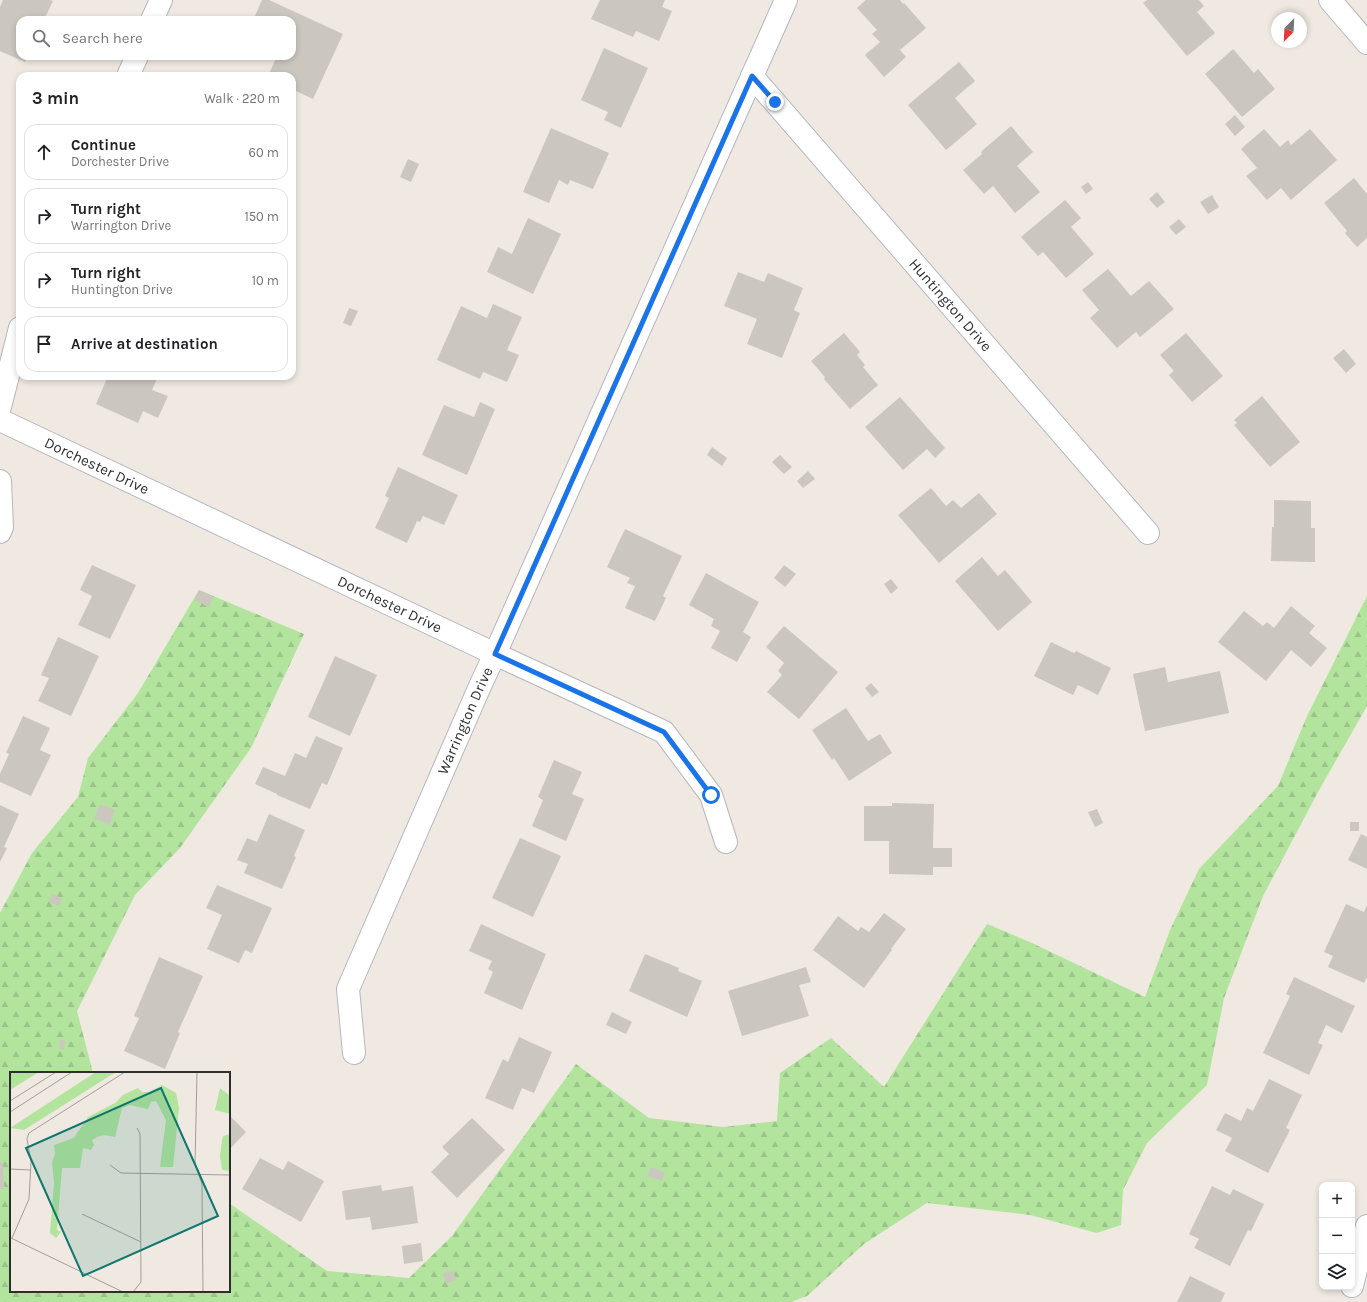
<!DOCTYPE html>
<meta charset="utf-8">
<style>
:root{--surface:#fff;--page:#f6f6f6;--text:#202124;--muted:#757577;--line:#e0e0e0}
body{margin:0;font-family:Karla,sans-serif;background:var(--page);color:var(--text)}
.controls{position:absolute;right:12px;bottom:12px;display:grid;overflow:hidden;border-radius:8px;box-shadow:0 2px 6px #0003}
.controls button{width:36px;height:36px;display:grid;place-items:center;padding:0;border:0;border-bottom:1px solid var(--line);background:var(--surface);color:var(--text);font:20px sans-serif}
.compass{position:absolute;left:1271px;top:12px;width:36px;height:36px;border-radius:50%;background:var(--surface);box-shadow:0 2px 6px #0003;rotate:204deg}
.stop{position:absolute;width:12px;height:12px;margin:-9px;border:3px solid #1a73e8;border-radius:50%;background:#fff}
.stop.end{background:#1a73e8;border-color:#fff;box-shadow:0 1px 4px #0008}
.list{margin:0;padding:0;list-style:none}
h2{display:flex;justify-content:space-between;align-items:center;height:52px;margin:0;padding:0 16px;font-size:17px}
h2 small{font-size:13px;font-weight:400;color:var(--muted)}
.list li{display:grid;grid-template-columns:26px 1fr auto;gap:12px;align-items:center;box-sizing:border-box;height:56px;margin:0 8px 8px;padding:0 8px;border:1px solid var(--line);border-radius:12px}
.list b{display:block;font-size:15px;white-space:nowrap}
.list p{margin:0;font-size:13px;white-space:nowrap;color:var(--muted)}
.list em{font-size:13px;font-style:normal;color:var(--muted)}
.icon{flex:none;width:22px;height:22px;fill:none;stroke:currentColor;stroke-width:2;stroke-linecap:round;stroke-linejoin:round}
.map{position:relative;flex:none;width:1367px;height:1302px;overflow:hidden}
.search{position:absolute;background:var(--surface);box-shadow:0 2px 6px #0003;left:16px;top:16px;width:280px;height:44px;display:flex;align-items:center;gap:10px;box-sizing:border-box;padding:0 14px;border-radius:12px;color:var(--muted);font-size:15px}
.panel{position:absolute;background:var(--surface);box-shadow:0 2px 6px #0003;left:16px;top:72px;width:280px;height:308px;border-radius:12px}
.map>svg:first-child{display:block}
.forest{fill:url(#forest-firs)}
.building{fill:#cbc7bf}
.lines{fill:none;stroke-linecap:round;stroke-linejoin:round}
.minor-casing{stroke:#b4b6c1;stroke-width:24}
.minor{stroke:#fff;stroke-width:22}
.route{stroke:#1a73e8;stroke-width:5}
.labels{text-anchor:middle;dominant-baseline:central;stroke-width:3;stroke-linejoin:round;paint-order:stroke}
.street-label{font-size:15px;fill:#2e2e2e;stroke:#fff}
.inset-road{fill:none;stroke:#a29e99;stroke-width:1}
.view{fill:#0f766e;fill-opacity:0.15;stroke:#0f766e;stroke-width:2}
.inset-edge{fill:none;stroke:#2e2e2e;stroke-width:2}
</style>
<div class="map">
<svg width="1367" height="1302" viewBox="0 0 1367 1302">
<defs>
<pattern id="forest-firs" width="22" height="20" patternUnits="userSpaceOnUse"><rect width="22" height="20" fill="#b3e49e"/><path d="M5 1l3.5 6h-7zM16 11l3.5 6h-7z" fill="#9ac488"/></pattern>
</defs>
<rect width="100%" height="100%" fill="#efe9e1"/>
<polygon class="forest" points="199,590 304,634 251,748 180,848 135,895 77,1011 93,1073 11,1073 11,1291 229,1291 229,1203 327,1271 409,1278 452,1236 576,1064 649,1118 723,1127 777,1121 780,1073 831,1038 884,1087 987,924 1032,943 1145,997 1170,930 1199,869 1278,786 1307,716 1367,596 1367,706 1318,792 1263,896 1224,998 1207,1085 1147,1143 1123,1190 1121,1225 1097,1233 1030,1215 927,1203 864,1244 807,1296 791,1302 0,1302 0,913 32,853 78,797 88,758 138,693"/>
<g class="building">
<polygon points="3,0 51,0 53,1 44,20 20,20 20,56 28,56 25,62 0,51 0,7"/>
<polygon points="262,0 269,0 343,34 313,99 292,89 292,76 268,76 277,56 292,56 292,20 253,20"/>
<polygon points="600,0 665,0 662,7 672,11 659,41 636,31 633,37 591,19"/>
<polygon points="866,0 900,0 903,4 904,3 926,28 900,50 906,57 884,77 865,55 880,42 872,34 877,30 857,8"/>
<polygon points="1147,0 1199,0 1204,6 1197,12 1215,33 1187,56 1143,3"/>
<polygon points="604,48 648,68 621,128 604,120 608,112 581,100"/>
<polygon points="1233,49 1254,73 1258,69 1275,89 1242,117 1205,74"/>
<polygon points="959,62 975,81 955,98 977,124 946,150 908,105"/>
<polygon points="1235,115 1245,127 1235,136 1225,124"/>
<polygon points="1011,126 1033,152 1017,166 1040,192 1015,213 993,186 984,194 963,170 982,154 981,152 984,149"/>
<polygon points="551,128 609,153 593,189 570,180 568,185 559,180 549,203 523,192"/>
<polygon points="1264,129 1280,147 1288,140 1291,145 1310,129 1337,160 1291,200 1281,188 1267,200 1246,176 1257,168 1241,149"/>
<polygon points="408,159 419,164 411,182 400,177"/>
<polygon points="1354,178 1367,194 1367,238 1357,247 1345,233 1347,231 1324,203"/>
<polygon points="1088,182 1093,189 1086,194 1081,187"/>
<polygon points="1157,192 1165,202 1157,208 1149,199"/>
<polygon points="1212,195 1219,207 1208,214 1200,202"/>
<polygon points="1065,200 1081,218 1071,227 1094,254 1066,278 1043,252 1038,256 1021,237"/>
<polygon points="528,218 561,234 533,294 487,272 498,247 512,254"/>
<polygon points="1179,219 1186,227 1176,235 1169,227"/>
<polygon points="1108,269 1131,296 1149,281 1174,309 1140,337 1136,332 1117,348 1090,318 1099,310 1082,290"/>
<polygon points="738,272 764,282 768,273 803,288 794,310 800,313 782,358 747,344 757,319 724,306"/>
<polygon points="493,304 522,317 507,350 519,355 507,382 483,372 480,379 437,360 461,306 487,318"/>
<polygon points="349,308 358,311 351,326 343,323"/>
<polygon points="844,333 860,352 857,355 865,365 863,367 878,385 850,409 824,379 825,377 811,361"/>
<polygon points="1186,333 1223,376 1192,402 1169,375 1174,371 1160,355"/>
<polygon points="1344,349 1356,364 1346,373 1333,358"/>
<polygon points="108,376 158,376 152,390 168,396 158,418 143,411 138,423 96,404"/>
<polygon points="1262,396 1300,442 1270,467 1234,425 1237,423 1234,420"/>
<polygon points="900,397 945,448 935,458 927,449 903,470 865,427"/>
<polygon points="480,402 495,409 467,475 422,455 444,405 474,417"/>
<polygon points="712,447 727,458 722,466 707,455"/>
<polygon points="780,455 792,467 784,474 772,462"/>
<polygon points="398,467 458,495 444,525 423,516 420,522 417,521 407,543 375,528 389,498 385,496"/>
<polygon points="808,471 815,479 803,488 797,481"/>
<polygon points="931,488 946,506 953,500 961,508 979,493 997,514 939,563 898,515"/>
<polygon points="1274,500 1311,501 1311,528 1315,528 1315,562 1271,561 1272,527 1274,527"/>
<polygon points="625,529 682,556 663,596 666,598 655,621 625,608 635,586 627,583 630,578 607,567"/>
<polygon points="982,557 998,576 1005,570 1032,602 998,631 955,581"/>
<polygon points="92,565 136,585 110,639 78,625 92,596 80,590"/>
<polygon points="784,565 796,574 785,587 774,578"/>
<polygon points="706,573 759,602 743,632 751,637 737,662 711,648 720,631 711,626 714,619 689,605"/>
<polygon points="891,579 898,588 891,594 884,584"/>
<polygon points="199,590 213,596 209,607 194,600"/>
<polygon points="1291,606 1315,626 1309,633 1327,648 1311,667 1291,650 1266,681 1218,642 1244,611 1263,626 1267,622 1274,628"/>
<polygon points="784,626 838,672 799,719 767,692 782,675 778,671 784,663 766,647"/>
<polygon points="58,637 99,656 71,716 38,701 49,678 41,675"/>
<polygon points="1051,642 1074,653 1076,651 1111,668 1098,695 1078,685 1073,695 1034,676"/>
<polygon points="335,656 377,675 350,736 308,717"/>
<polygon points="1165,667 1168,682 1220,671 1229,713 1145,731 1133,674"/>
<polygon points="871,683 879,692 872,697 865,688"/>
<polygon points="846,708 868,741 880,734 892,753 849,781 834,758 832,760 812,730"/>
<polygon points="23,716 50,728 40,750 51,755 31,796 0,782 0,774 9,754 6,753"/>
<polygon points="316,736 343,748 327,785 322,783 310,809 277,795 277,794 255,784 263,767 285,776 295,753 306,758"/>
<polygon points="554,760 582,772 572,794 584,799 566,841 532,826 543,800 538,797"/>
<polygon points="892,803 934,804 933,848 952,848 952,867 933,867 933,875 889,874 889,841 864,841 864,806 892,806"/>
<polygon points="100,804 115,810 110,825 94,818"/>
<polygon points="0,805 19,814 4,847 7,848 0,862"/>
<polygon points="1097,809 1103,823 1095,827 1088,812"/>
<polygon points="269,814 305,830 294,856 296,857 282,889 244,873 248,864 237,860 247,838 257,842"/>
<rect x="1350" y="822" width="9" height="9"/>
<polygon points="1361,834 1367,837 1367,869 1348,860"/>
<polygon points="520,838 561,856 533,917 492,898"/>
<polygon points="217,885 272,908 252,953 245,950 239,963 207,949 222,915 206,908"/>
<polygon points="52,894 62,898 59,906 49,902"/>
<polygon points="1346,904 1364,912 1367,905 1367,977 1364,983 1328,967 1333,956 1324,952"/>
<polygon points="884,913 906,929 891,949 892,950 864,988 813,950 838,916 858,931 861,927 869,932"/>
<polygon points="481,924 546,954 522,1010 484,993 493,972 488,969 492,961 469,951"/>
<polygon points="645,954 679,968 678,971 702,981 687,1017 629,991"/>
<polygon points="159,957 203,976 178,1032 180,1033 165,1069 124,1051 139,1018 134,1016"/>
<polygon points="806,967 811,982 799,985 809,1016 742,1036 728,991"/>
<polygon points="1294,977 1355,1006 1342,1033 1326,1025 1318,1043 1323,1045 1309,1075 1263,1053 1290,996 1286,994"/>
<polygon points="612,1012 632,1022 626,1034 606,1025"/>
<polygon points="519,1037 552,1052 534,1093 522,1088 513,1110 485,1098 503,1059 508,1062"/>
<polygon points="60,1040 65,1040 64,1049 59,1049"/>
<polygon points="1269,1079 1302,1095 1286,1128 1290,1130 1268,1173 1225,1151 1232,1138 1216,1130 1225,1113 1241,1121 1247,1108 1253,1111"/>
<polygon points="229,1115 246,1132 229,1150"/>
<polygon points="472,1118 505,1150 457,1198 431,1172 449,1154 442,1147"/>
<polygon points="260,1158 283,1170 288,1161 324,1181 301,1222 242,1189"/>
<polygon points="0,1162 3,1162 4,1189 0,1189"/>
<polygon points="651,1167 665,1172 662,1181 647,1176"/>
<polygon points="381,1185 382,1191 413,1186 418,1223 372,1230 370,1217 346,1220 342,1191"/>
<polygon points="1212,1186 1230,1195 1233,1189 1264,1204 1251,1231 1248,1230 1230,1266 1194,1248 1199,1239 1189,1234"/>
<polygon points="421,1243 423,1261 404,1264 402,1246"/>
<polygon points="453,1271 456,1280 446,1284 443,1273"/>
<polygon points="1190,1276 1225,1293 1221,1302 1177,1302"/>
</g>
<g class="lines">
<g class="minor-casing">
<g id="minor">
<polyline points="1330,0 1367,43"/>
<polyline points="152,20 161,0"/>
<polyline points="128,76 137,56"/>
<path id="s1" d="M752 76 1148 533"/>
<polyline points="0,407 20,328"/>
<path id="s2" d="M0 420 495 654 664 732 711 795 726 842"/>
<polyline points="0,481 2,527 0,532"/>
<path id="s3" d="M354 1053 348 989 480 686 495 654 786 0"/>
<polyline points="1352,1286 1367,1226"/>
</g>
</g>
<use href="#minor" class="minor"/>
</g>
<g class="lines">
<polyline class="route" points="711,795 664,732 495,654 752,76 775,102"/>
</g>
<g class="labels">
<g class="street-label">
<text stroke="none"><textPath href="#s1" startOffset="303">Huntington Drive</textPath></text>
<text stroke="none"><textPath href="#s2" startOffset="107">Dorchester Drive</textPath></text>
<text stroke="none"><textPath href="#s2" startOffset="431">Dorchester Drive</textPath></text>
<text stroke="none"><textPath href="#s3" startOffset="357">Warrington Drive</textPath></text>
</g>
</g>
<g transform="translate(10 1072)">
<rect width="220" height="220" fill="#efe9e1"/>
<path d="M0 0H29L0 18ZM86 0H106L14 58 0 56ZM152 13 166 21 169 36 163 95H150L156 48 146 29 141 30 138 37 120 33 112 36 105 65 95 63 87 65 82 68 84 73 81 78 73 76 70 96H52L47 158 51 160 46 166 40 161 44 111 42 90 45 82 44 73 64 66 78 45 105 31 113 23 128 16 132 20H139ZM210 16 220 24V42L205 38ZM220 62V99L212 98 210 84 212 68 213 64Z" fill="#b3e49e"/>
<path class="inset-road" d="M187 0 185 92 192 112 193 220M0 29 46 0M0 40 62 0M100 93 111 101 220 103M0 97 20 98M72 142 131 170M1 166 113 220M2 166 19 127 21 90 17 67 19 61 115 0M123 220 131 210 130 62 127 56"/>
<path class="view" d="M151 16 208 144 73 204 16 76Z"/>
<rect width="220" height="220" class="inset-edge"/>
</g>
</svg>
<div class="controls">
<button>+</button>
<button>−</button>
<button><svg class="icon" aria-label="layers" viewBox="0 0 24 24"><path d="M12 4l9 5-9 5-9-5zM3 14l9 5 9-5"/></svg></button>
</div>
<svg class="compass" viewBox="-18 -18 36 36"><path d="M0-13l5 13h-10z" fill="#e53935"/><path d="M0 13l5-13h-10z" fill="#757577"/></svg>
<div class="stop" style="left:711px;top:795px"></div>
<div class="stop end" style="left:775px;top:102px"></div>
<div class="search"><svg class="icon" aria-label="search" viewBox="0 0 24 24"><circle cx="10" cy="10" r="6"/><path d="M15 15l6 6"/></svg>Search here</div>
<section class="panel">
<h2>3 min<small>Walk · 220 m</small></h2>
<ul class="list">
<li><svg class="icon" aria-label="ahead" viewBox="0 0 24 24"><path d="M12 20V5M6 11l6-6 6 6"/></svg><div><b>Continue</b><p>Dorchester Drive</p></div><em>60 m</em></li>
<li><svg class="icon" aria-label="right" viewBox="0 0 24 24"><path d="M7 20v-9h11M14 6l5 5-5 5"/></svg><div><b>Turn right</b><p>Warrington Drive</p></div><em>150 m</em></li>
<li><svg class="icon" aria-label="right" viewBox="0 0 24 24"><path d="M7 20v-9h11M14 6l5 5-5 5"/></svg><div><b>Turn right</b><p>Huntington Drive</p></div><em>10 m</em></li>
<li><svg class="icon" aria-label="arrive" viewBox="0 0 24 24"><path d="M6 21V4h12l-3 4 3 4H6"/></svg><div><b>Arrive at destination</b></div></li>
</ul>
</section>
</div>
